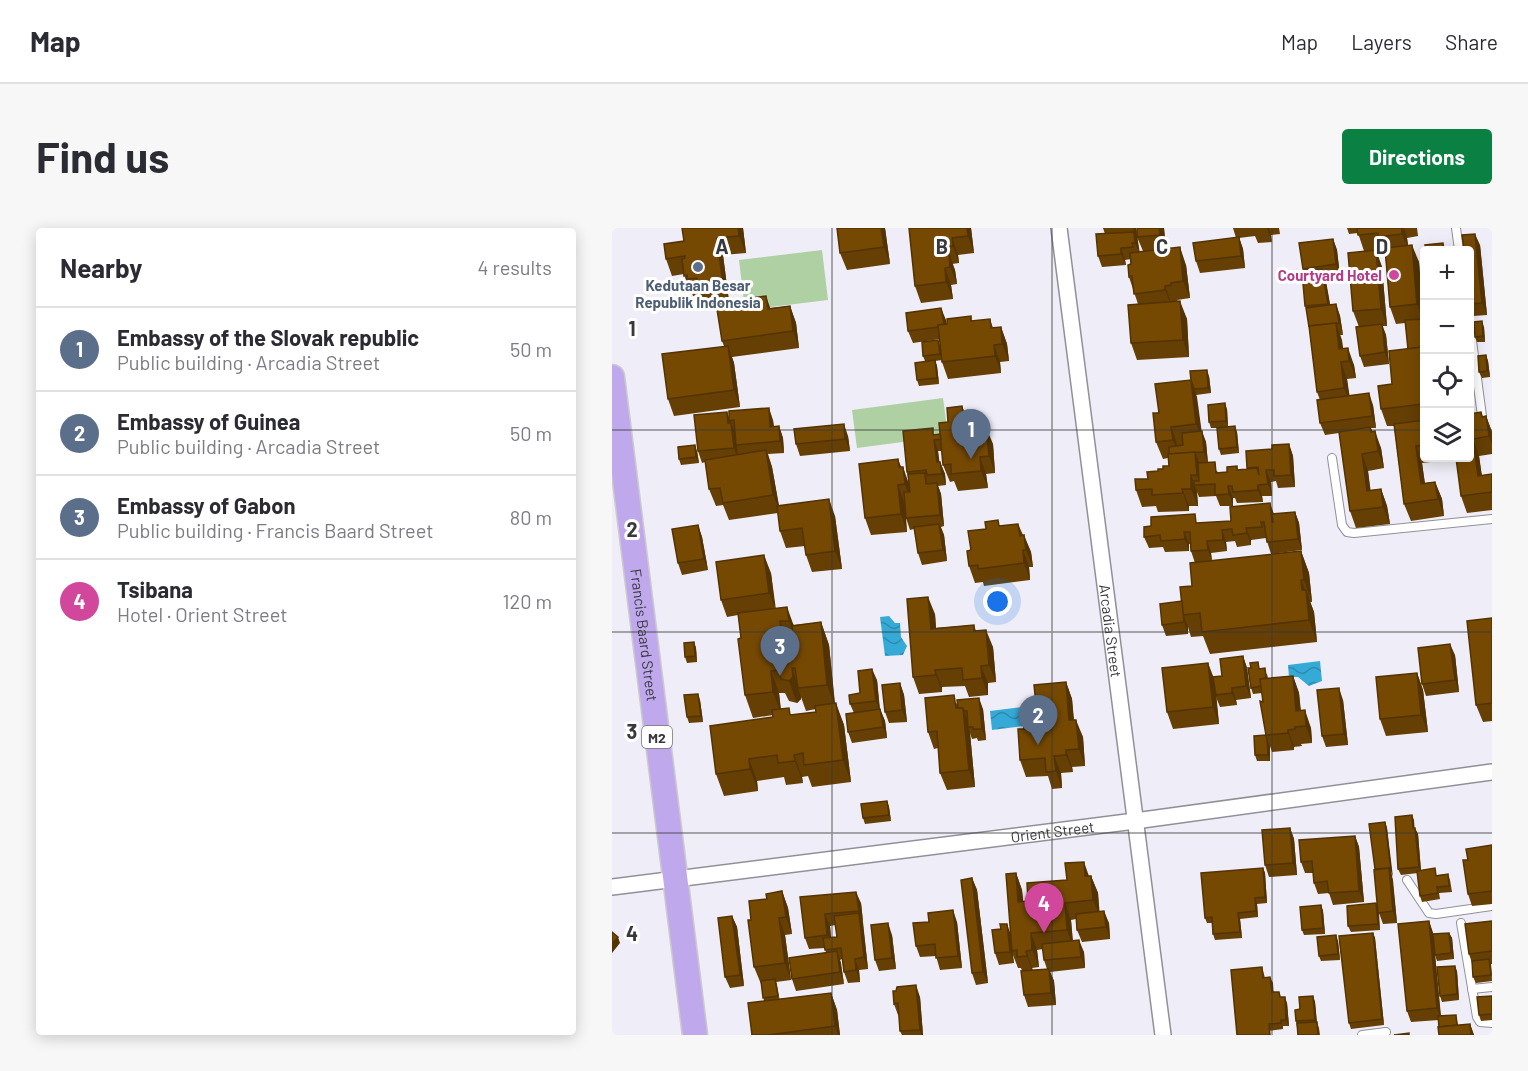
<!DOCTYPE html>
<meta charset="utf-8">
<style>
:root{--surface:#fff;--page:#f7f7f7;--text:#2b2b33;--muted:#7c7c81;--line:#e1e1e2;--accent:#0b8043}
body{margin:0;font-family:Barlow,sans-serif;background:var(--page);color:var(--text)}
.controls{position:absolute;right:18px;top:18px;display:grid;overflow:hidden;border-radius:6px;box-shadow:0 3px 15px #0003}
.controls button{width:54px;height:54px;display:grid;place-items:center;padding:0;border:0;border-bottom:2px solid var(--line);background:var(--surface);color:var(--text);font:30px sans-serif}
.you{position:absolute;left:386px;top:374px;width:21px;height:21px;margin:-15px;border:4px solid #fff;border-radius:50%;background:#1a73e8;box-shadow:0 0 0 9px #1a73e833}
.badge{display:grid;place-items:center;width:39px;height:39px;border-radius:50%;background:var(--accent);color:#fff;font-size:20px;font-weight:700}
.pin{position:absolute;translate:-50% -50px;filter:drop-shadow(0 2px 3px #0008)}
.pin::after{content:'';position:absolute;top:32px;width:21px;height:18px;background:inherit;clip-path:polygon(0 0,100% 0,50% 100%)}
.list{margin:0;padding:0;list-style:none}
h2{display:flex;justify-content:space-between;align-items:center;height:78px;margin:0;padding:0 24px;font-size:26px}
h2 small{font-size:20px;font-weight:400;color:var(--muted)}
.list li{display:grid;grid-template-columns:39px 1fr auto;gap:18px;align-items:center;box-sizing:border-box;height:84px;padding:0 24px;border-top:2px solid var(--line)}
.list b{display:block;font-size:22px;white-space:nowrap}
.list p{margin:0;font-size:20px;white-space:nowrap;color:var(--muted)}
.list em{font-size:20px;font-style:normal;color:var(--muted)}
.icon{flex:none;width:33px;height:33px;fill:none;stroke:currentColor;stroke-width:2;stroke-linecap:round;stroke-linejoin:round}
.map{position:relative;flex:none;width:880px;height:807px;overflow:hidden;border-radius:6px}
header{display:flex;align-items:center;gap:36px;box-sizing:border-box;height:84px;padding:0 30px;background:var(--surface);border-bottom:2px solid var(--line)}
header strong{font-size:28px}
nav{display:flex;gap:33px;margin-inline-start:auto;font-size:21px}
.intro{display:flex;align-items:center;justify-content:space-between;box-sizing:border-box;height:144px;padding:0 36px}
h1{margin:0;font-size:42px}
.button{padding:15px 27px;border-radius:6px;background:var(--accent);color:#fff;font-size:21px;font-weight:700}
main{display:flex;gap:36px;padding:0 36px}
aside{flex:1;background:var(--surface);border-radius:6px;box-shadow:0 3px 15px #0003}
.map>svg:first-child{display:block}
.park{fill:#aed0a2}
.water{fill:url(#water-waves)}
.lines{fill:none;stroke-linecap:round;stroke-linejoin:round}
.service-casing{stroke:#919099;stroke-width:10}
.minor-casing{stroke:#919099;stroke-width:18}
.primary-casing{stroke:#cccbcc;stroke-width:27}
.service{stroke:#fff;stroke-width:8}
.minor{stroke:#fff;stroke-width:15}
.primary{stroke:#bfa9ec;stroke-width:24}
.wall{fill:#653f03;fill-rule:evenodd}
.shaded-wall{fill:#533302}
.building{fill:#764903;stroke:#533302;stroke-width:1.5}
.grid{fill:none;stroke:#39383c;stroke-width:1.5;stroke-opacity:0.55}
.service-dot{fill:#5c6f8a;stroke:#fff;stroke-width:2}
.hotel-dot{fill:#d1479c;stroke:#fff;stroke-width:2}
.labels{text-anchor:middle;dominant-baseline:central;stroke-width:6;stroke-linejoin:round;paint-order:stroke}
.shield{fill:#fff;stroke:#747476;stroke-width:1.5}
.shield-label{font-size:14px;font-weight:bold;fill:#39383c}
.hotel-label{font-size:15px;font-weight:bold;fill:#b23c85;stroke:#fff;text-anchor:end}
.service-label{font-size:15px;font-weight:bold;fill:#4e5e75;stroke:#fff}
.street-label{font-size:15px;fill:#39383c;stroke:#fff}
.grid-label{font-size:20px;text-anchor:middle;font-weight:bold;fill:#39383c;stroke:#fff;stroke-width:6;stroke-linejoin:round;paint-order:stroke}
</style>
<header>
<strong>Map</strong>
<nav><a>Map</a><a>Layers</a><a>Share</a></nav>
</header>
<div class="intro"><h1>Find us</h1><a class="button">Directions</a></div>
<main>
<aside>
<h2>Nearby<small>4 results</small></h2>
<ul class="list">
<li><span class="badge" style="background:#5c6f8a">1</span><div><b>Embassy of the Slovak republic</b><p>Public building · Arcadia Street</p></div><em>50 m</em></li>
<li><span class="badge" style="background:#5c6f8a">2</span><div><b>Embassy of Guinea</b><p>Public building · Arcadia Street</p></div><em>50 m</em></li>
<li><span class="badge" style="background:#5c6f8a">3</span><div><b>Embassy of Gabon</b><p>Public building · Francis Baard Street</p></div><em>80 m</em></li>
<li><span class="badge" style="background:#d1479c">4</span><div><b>Tsibana</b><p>Hotel · Orient Street</p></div><em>120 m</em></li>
</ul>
</aside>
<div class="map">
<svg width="880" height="807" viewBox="0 0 880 807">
<defs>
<pattern id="water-waves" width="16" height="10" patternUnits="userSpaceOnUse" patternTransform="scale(1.5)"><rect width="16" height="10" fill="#35aad7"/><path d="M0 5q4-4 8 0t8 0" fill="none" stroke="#2e8bb0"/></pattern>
</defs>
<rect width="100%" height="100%" fill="#efedf7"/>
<g class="park">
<polygon points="210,22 216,72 133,82 127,32"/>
<polygon points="331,170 336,208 245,220 240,182"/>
</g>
<g class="water">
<polygon points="277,388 283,395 288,395 289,409 295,418 291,427 273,428 268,389"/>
<polygon points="708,433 710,453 697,458 686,449 677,449 676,437"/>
<polygon points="411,479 412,484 416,486 412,498 380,502 378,483"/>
</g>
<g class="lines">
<g class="service-casing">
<g id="service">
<polyline points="844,0 847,22"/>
<polyline points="858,98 870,188"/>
<polyline points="720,230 730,297 735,304 742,305 880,291"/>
<polyline points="795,652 817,685 824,686 880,678"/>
<polyline points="849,695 865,789 868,794 880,795"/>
<polyline points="860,761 880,759"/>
<polyline points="750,807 774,804"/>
</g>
</g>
<g class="minor-casing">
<g id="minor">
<path id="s1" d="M447 0 551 807"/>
<path id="s2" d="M0 659 523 593 880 544"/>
</g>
</g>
<g class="primary-casing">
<g id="primary">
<path id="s3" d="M0 149 83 807"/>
</g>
</g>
<use href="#service" class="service"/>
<use href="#minor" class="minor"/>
<use href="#primary" class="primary"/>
</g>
<g class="wall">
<polygon points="131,0 134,25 111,27 117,73 159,80 178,78 184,95 187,120 120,129 122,135 128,179 62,188 56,171 112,118 110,113 104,76 92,77 89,67 81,68 80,65 78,65 72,46 60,48 54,31 72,13"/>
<polygon points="225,0 273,0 278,36 235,42 228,25"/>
<polygon points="297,0 359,0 362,25 346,27 347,35 340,36 343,42 345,56 339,57 341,71 309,75 303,58"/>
<path d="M491 0H552L554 21 574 37 578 70 565 72 575 91 577 129 525 132 519 115 526 76 517 49 519 36V31L513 32 514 37 490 39 486 28 493 6ZM524 0H525V9L531 23 527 24Z"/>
<polygon points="621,0 667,0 668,6 659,7 660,14 646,15 643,8 627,10 631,21 633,40 588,45 584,33 624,10"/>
<polygon points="735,0 805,0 806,8 795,10 796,18 807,34 811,91 813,91 813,230 826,230 827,233 810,235 813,255 823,254 830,271 832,288 799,293 792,276 782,198 775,198 769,181 796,121 793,95 784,96 778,79 773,25 772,26 771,22 764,23 770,39 775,98 770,98 774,107 777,136 752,139 748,128 747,99 741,83 752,23 746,5 737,6"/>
<polygon points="721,11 725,22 728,48 713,50 718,77 724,76 728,88 731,107 728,107 731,121 742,137 744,150 735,151 737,168 761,177 764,200 759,200 769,220 772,240 756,243 758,262 769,261 775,278 778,296 744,300 738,283 727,205 713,207 708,195 708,172 705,164 695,82 693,78 692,43 691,41"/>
<polygon points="868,17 875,87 861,88 858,78 858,22"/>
<polygon points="359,88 360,93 378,91 381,100 389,99 395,116 397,133 388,134 389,145 336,151 330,134 328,111 301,115 296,103 334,92 334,96"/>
<polygon points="872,99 873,114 865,114 863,109"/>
<polygon points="326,112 328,118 330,132 323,133 325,138 327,156 307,158 305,152 313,133 311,128"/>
<polygon points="874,127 876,133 878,149 870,150 867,144"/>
<polygon points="597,148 599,165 584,167 589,203 594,214 596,235 607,245 615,244 625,238 626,242 636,241 635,240 660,221 677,216 681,228 683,259 666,260 664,253 659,254 660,268 650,268 651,274 625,275 623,270 621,270 621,278 608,278 604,268 587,269 585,264 586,278 577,278 577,283 546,284 544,278 530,279 524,262 536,251 546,243 557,238 556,230 551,231 544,214 547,185 579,152"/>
<polygon points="350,178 354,189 366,200 381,216 383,245 374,246 376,260 346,263 342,253 338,254 331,237 330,223 326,223 327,234 328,234 333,246 334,257 326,258 329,266 332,298 329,299 332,307 335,333 310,337 306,325 302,301 298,302 294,290 293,274 295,304 259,307 253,290 289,239 297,256 295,244 323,206 328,206 336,194"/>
<polygon points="615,181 616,199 625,204 627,225 609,227 607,221 605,200 599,200 597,194"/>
<polygon points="115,184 117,190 161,192 162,198 167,198 171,210 172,225 156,226 160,239 167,278 223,288 230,341 200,344 194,327 193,318 174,320 168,303 166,285 117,292 111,277 104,278 97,261 93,234 90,235 86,223"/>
<polygon points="869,184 871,189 874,188 880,204 880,226 867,228 870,248 880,246 880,282 855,285 849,268 858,186"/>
<polygon points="236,208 238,223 188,228 184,216"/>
<polygon points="85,223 87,235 69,237 67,231"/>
<polygon points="683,284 687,295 690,322 659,326 654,310 639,312 639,317 625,319 623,313 614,314 615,323 599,325 600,333 689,323 697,345 700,374 698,374 702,384 705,414 598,426 591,408 579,409 576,399 576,406 554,408 550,397 570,373 580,358 583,335 579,323 579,316 577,316 577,323 553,324 551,319 537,320 532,309 587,295 619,293"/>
<polygon points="406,296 419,324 421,339 417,339 418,352 372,358 371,354 363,355 357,338 359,322 374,301"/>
<polygon points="86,297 90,309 96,342 70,347 66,335"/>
<path d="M159 345 163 380 182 397 209 394 217 417 223 475 232 497 239 554 200 559 196 548 190 549 191 555 174 557 172 549 145 553 146 563 112 568 104 546 161 489V487L141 490 133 467 129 410 126 387 115 389 109 372ZM182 415V418H176V416ZM167 465H173L177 473 185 475 189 471V469L194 483 204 481V484L179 487 169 481Z"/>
<polygon points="323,386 324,400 362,397 364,403 381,419 384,454 376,455 376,467 357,469 353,458 330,459 330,464 307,466 301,449"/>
<polygon points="880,390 880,493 871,494 864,477"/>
<polygon points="82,414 84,420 85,434 75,435 73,429"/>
<polygon points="843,427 847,464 814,468 810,456"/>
<polygon points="631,428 635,440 639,470 624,472 625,477 608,479 604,469 607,496 561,501 555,484 601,449 610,448"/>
<polygon points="648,441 655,446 656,450 681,448 687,465 689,483 699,500 700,515 689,516 690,518 682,519 682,522 660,524 658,518 658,533 645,533 643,527 654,507 651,474 650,465 641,466 639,460"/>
<polygon points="805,445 811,462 816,504 774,508 768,491"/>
<polygon points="265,452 268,481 273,493 275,510 240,515 236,504 242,485 238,476"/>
<polygon points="454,454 460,471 462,492 471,509 473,538 460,539 461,544 449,545 450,560 440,561 436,548 414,549 408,532 412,501"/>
<polygon points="288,455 292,467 295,494 277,495 273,484"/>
<polygon points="88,472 91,494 77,495 75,489"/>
<polygon points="731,472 736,517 714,519 710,508"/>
<polygon points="345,475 371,481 374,512 366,513 365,510 360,511 358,505 363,559 335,562 328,545 326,520 322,521 316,504"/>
<polygon points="275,573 277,579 279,593 253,596 251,590"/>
<polygon points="802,592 802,600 806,606 809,642 825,647 836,646 838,652 840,664 827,665 828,671 810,674 808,668 806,645 789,647 786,641"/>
<polygon points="773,594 775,600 785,695 771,696 767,685 768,702 739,704 736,698 764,675 766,680"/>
<polygon points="678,600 682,611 685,647 657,649 653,637"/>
<polygon points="743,608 747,619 752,674 721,677 717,665 706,666 702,655 701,645 693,645 689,634"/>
<polygon points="880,617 880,676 860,678 856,666 856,632"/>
<polygon points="651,640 653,645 655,675 645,676 646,689 628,691 630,710 603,712 601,706 600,695 595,695 593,690"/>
<path d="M404 645 410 662 411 673H416L455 652 479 648 486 665 487 684 497 695 498 711 470 714 465 702 464 691 459 692 461 713 472 724 473 740 438 744 442 753 444 777 416 779 412 767 410 743 409 740H406L401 727 402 735 387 737 383 725 399 706ZM431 721 432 732 435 741 421 742 420 740 427 739 425 722Z"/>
<polygon points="360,650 365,662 376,755 364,757 360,745"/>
<polygon points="170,663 176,680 180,706 173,707 179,752 164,754 167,771 219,765 225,782 228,807 140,807 152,773 149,756 142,739 139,692 155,671"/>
<path d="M188 669 249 675 256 741 247 742 248 754 236 755 232 744 230 731 228 732 232 756 184 763 180 751 214 725 213 720 197 721 193 710ZM224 697 225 709 219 710 218 698Z"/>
<polygon points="709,677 711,683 713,706 692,707 690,702"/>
<polygon points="120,688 125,699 132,758 118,760 113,749"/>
<polygon points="817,693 821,705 829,788 844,787 846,797 858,796 862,807 827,807 827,792 799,794 795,783"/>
<polygon points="880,693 880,736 879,736 880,753 864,755 861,749 860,735 857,726"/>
<polygon points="345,694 350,740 328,742 324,728 308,729 304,718"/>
<polygon points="761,705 763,710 772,797 739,801 737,795"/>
<polygon points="837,705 840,710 842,731 825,733 823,727"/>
<polygon points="280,707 284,741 267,743 263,732"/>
<polygon points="726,713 728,732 709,733 707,728"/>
<polygon points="650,739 653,750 661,755 661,764 669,769 675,775 677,798 671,798 671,801 625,807"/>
<polygon points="845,743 847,772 830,774 828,768"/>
<polygon points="701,768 703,774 705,794 707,800 708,807 686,807 684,793"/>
<polygon points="880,768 880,792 869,793 867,787"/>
<polygon points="308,769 311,807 290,807 288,803 287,787 286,787 282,776"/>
</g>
<g class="shaded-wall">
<polygon points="126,0 131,0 134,25 127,8"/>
<polygon points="269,0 273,0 278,36 272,19"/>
<polygon points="355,0 359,0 362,25 356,8"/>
<polygon points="521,0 524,0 528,26 523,15 523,5"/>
<polygon points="547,0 552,0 554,24 548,7"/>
<polygon points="655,0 657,0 660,14"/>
<polygon points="790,0 792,0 795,10 797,23 790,6"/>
<polygon points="863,6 868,17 875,87 870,75"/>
<polygon points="627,9 631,21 633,40 629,28"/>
<polygon points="105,10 111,27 117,74 111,57"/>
<polygon points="340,10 346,27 347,35 341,18"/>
<polygon points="721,11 725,22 728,48 724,36"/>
<polygon points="800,17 807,34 812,93 805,76"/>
<polygon points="568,19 574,37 578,70 571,53"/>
<polygon points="509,20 513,32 514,37 509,26"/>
<polygon points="764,22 770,39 775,98 769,81"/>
<polygon points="337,25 343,42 345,56 338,39"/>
<polygon points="333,40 339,57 341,71 334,54"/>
<polygon points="710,41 714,53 720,87 716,76"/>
<polygon points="553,58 559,75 560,79 553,62"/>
<polygon points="154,68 160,85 156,81"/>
<polygon points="568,73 575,91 577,129 571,112"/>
<polygon points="724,76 728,88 731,107 727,95"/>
<polygon points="178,78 184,95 187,120 181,103"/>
<polygon points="329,80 334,92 336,110 332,99"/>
<polygon points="870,93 872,99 873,114 871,108"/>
<polygon points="724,95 730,112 733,134 727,121"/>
<polygon points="770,96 774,107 777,136 773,124"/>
<polygon points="389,99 395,116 397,133 390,116"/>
<polygon points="326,112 328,118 330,132 328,126"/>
<polygon points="382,117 388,134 389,145 383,128"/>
<polygon points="116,118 122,135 128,179 122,162"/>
<polygon points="810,119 813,127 812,144"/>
<polygon points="736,120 742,137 744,150 737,133"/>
<polygon points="874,127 876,133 878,149 875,143"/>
<polygon points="323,132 325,138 327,156 325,150"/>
<polygon points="729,134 735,151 739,177 732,160"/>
<polygon points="595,142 597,148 599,165 596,160"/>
<polygon points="579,152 585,169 591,213 584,196"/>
<polygon points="757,165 761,177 764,200 760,188"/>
<polygon points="613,175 615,181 616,199 614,193"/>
<polygon points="350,178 357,195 351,190"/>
<polygon points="157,180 161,192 162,210 158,199"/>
<polygon points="874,188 880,204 880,216 877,208"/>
<polygon points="119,195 124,207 126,231 122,220"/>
<polygon points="232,196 236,208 238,223 233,211"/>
<polygon points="167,198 171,210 172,225 168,213"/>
<polygon points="623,198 625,204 627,225 625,219"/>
<polygon points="374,199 381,216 383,245 377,228"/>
<polygon points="559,199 565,216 566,226 561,212"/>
<polygon points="590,203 594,214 596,236 592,224"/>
<polygon points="763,203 769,220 772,240 766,223"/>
<polygon points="861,211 867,228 872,265 866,248"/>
<polygon points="322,212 326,223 329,246 325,234"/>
<polygon points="677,216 681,228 683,259 679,247"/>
<polygon points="83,217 85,223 87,235 84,229"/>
<polygon points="804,218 810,235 815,273 809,256"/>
<polygon points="154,222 160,239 168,284 161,267"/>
<polygon points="583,224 590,242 588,257 585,247"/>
<polygon points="750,226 756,243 761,280 755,263"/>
<polygon points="368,229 374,246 376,260 369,243"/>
<polygon points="286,231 292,246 291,239 297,256 299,274 287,239"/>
<polygon points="328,234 333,246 334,257 330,246"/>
<polygon points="654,242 659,254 660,268 656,256"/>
<polygon points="579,247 585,264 586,278 579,261"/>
<polygon points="823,254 830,271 832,288 826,271"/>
<polygon points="325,255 329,266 332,298 328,287"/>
<polygon points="286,257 292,274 295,304 289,286"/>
<polygon points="646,257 650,268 651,274 646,262"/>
<polygon points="616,258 621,270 621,278 617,266"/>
<polygon points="570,261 577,278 577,283 571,265"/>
<polygon points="769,261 775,278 778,296 771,279"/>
<polygon points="217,271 223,288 230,341 223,323"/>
<polygon points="658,275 662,286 664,306 660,294"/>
<polygon points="683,284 687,295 690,322 686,311"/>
<polygon points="327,296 332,307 335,333 331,322"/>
<polygon points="86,297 90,309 96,342 92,331"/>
<polygon points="634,300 639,312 639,317 635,305"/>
<polygon points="610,302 614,314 615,323 611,312"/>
<polygon points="572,304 577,316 577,323 573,311"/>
<polygon points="412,307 419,324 421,339 414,322"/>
<polygon points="595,313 599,325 600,334 596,322"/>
<polygon points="411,322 417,339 418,352 412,335"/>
<polygon points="689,323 697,345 700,374 692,352"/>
<polygon points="152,327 159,345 164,382 157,365"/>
<polygon points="689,352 695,367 694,362 702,384 705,414 697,392 690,362"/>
<polygon points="316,369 323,386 325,418 319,401"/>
<polygon points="175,379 183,401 185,415 177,393"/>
<polygon points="571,387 576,399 576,406 572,394"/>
<polygon points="168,393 176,416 179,441 171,419"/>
<polygon points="209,394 217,417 223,479 215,457"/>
<polygon points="374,402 381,419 384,454 377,437"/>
<polygon points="82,414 84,420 85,434 83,428"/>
<polygon points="838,416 843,427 847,464 843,452"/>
<polygon points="631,428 635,440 639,470 634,458"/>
<polygon points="596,435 603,453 607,496 601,479"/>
<polygon points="369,438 376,455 376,467 370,450"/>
<polygon points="180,440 187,460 186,460 189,469 189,471 185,475 177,453"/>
<polygon points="260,441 265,452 268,485 264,473"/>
<polygon points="323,442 330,459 330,464 324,447"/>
<polygon points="159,443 167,465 169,486 161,464"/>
<polygon points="805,445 811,462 816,504 809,487"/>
<polygon points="681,448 687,465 690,501 684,483"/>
<polygon points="454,454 460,471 463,509 457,492"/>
<polygon points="288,455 292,467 295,494 290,482"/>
<polygon points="620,460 624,472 625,477 620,465"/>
<polygon points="727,460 731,472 736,517 732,506"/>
<polygon points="86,466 88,472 91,494 89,488"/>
<polygon points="367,470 371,481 374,512 370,501"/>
<polygon points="224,475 232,497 239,554 231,532"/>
<polygon points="351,480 357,497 356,499 358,505 363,559 357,542"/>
<polygon points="268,481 273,493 275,510 271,499"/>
<polygon points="693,482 699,500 700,515 694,498"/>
<polygon points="464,492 471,509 473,538 467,521"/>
<polygon points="676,502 682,519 682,522 676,505"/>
<polygon points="655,512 658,518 658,533 656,527"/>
<polygon points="454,522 460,539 461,544 454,527"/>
<polygon points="182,527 190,549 191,555 183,533"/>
<polygon points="442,528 449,545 450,560 444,543"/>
<polygon points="137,531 145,553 146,563 138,541"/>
<polygon points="275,573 277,579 279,593 277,587"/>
<polygon points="800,587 802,592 803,606 801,600"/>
<polygon points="773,594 775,600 781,649 779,643"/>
<polygon points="678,600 682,611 685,647 681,635"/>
<polygon points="803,600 806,606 809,644 807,639"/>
<polygon points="743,608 747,619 752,674 747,663"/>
<polygon points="472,634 478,651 473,648"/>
<polygon points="651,640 653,645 655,675 653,669"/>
<polygon points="777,640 781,652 785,695 781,683"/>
<polygon points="404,645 410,662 413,691 406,674"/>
<polygon points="479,648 486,665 488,689 481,672"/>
<polygon points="360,650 365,662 376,755 371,744"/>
<polygon points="170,663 176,680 180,706 174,689"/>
<polygon points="244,664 249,675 251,694 247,683"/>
<polygon points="643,670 645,676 646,689 644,683"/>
<polygon points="453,675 459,692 461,719 455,702"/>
<polygon points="764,675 766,681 768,702 766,696"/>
<polygon points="709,677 711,683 713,706 711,700"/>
<polygon points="341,682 345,694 350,740 346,728"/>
<polygon points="492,683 497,695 498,711 494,699"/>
<polygon points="247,685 251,697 256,741 252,729"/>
<polygon points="626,685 628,691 630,710 628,704"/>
<polygon points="213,686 218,698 220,719 215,707"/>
<polygon points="120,688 125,699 132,758 128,747"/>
<polygon points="167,690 173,707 179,752 173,735"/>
<polygon points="817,693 821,705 829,792 825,780"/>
<polygon points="276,695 280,707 284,741 280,730"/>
<polygon points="395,696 399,707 400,723 402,735 398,724"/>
<polygon points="419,705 425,722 427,739 420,722"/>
<polygon points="761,705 763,710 772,797 770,791"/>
<polygon points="837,705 840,710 842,731 839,725"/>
<polygon points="724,707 726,713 728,732 726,726"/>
<polygon points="6,709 8,715 0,725 0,716"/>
<polygon points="467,712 472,724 473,740 469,729"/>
<polygon points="225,723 229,735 232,756 228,744"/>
<polygon points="414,723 420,740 421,745 415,728"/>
<polygon points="243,731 247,742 248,754 244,742"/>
<polygon points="877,731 879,737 880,751 879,747"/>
<polygon points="843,738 845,743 847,772 845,766"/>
<polygon points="437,741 442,753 444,777 439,765"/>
<polygon points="658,749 661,755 662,770 660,764"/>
<polygon points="163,751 165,757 168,774 166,768"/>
<polygon points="304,757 308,769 311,807 309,807 308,802"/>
<polygon points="219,765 225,782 228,807 226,807 223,798"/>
<polygon points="701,768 703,774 705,798 703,792"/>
<polygon points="673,769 675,775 677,798 674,792"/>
<polygon points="858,796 862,807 859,807"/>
</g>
<g class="building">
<polygon points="70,0 126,0 127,8 105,10 111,57 86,60 85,50 75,51 75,47 72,48 70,31 73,30 73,28 54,31 52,16 72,13"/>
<polygon points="225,0 269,0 272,19 228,25"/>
<polygon points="297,0 355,0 356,8 340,10 341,18 330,19 331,26 337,25 338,39 333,40 334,54 303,58"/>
<polygon points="525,0 547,0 548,7 525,9"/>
<polygon points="745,0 790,0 790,6 766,9 766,5 746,7"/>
<polygon points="522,4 523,15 520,15 521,19 509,20 509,26 486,28 484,6"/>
<polygon points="863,6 870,75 858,76 858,22 852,22 850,7"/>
<polygon points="627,9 629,28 584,33 581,15"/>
<polygon points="721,11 724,36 691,41 687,15"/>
<polygon points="831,15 832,22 814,22 813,17"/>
<polygon points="800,17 805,76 778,79 773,20"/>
<polygon points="568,19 571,53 559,55 559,57 553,58 553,62 522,66 520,48 517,49 516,37 519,36 518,25"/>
<polygon points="764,22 769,81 741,83 736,25"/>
<polygon points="710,41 716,76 693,78 690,44"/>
<polygon points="154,68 156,81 178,78 181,103 110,113 104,75"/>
<polygon points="568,73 571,112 519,115 516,77"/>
<polygon points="724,76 727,95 724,96 724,95 697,98 697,99 694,80"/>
<polygon points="329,80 332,96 326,97 327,99 296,103 294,85"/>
<polygon points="359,88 359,93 378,91 379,100 389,99 390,116 382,117 383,128 330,134 326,97 335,96 335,91"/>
<polygon points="813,91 813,119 796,121 793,92"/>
<polygon points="870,93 871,108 863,109 862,94"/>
<polygon points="724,95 727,121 736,120 737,133 729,134 732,160 705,164 697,98"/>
<polygon points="770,96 773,124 748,128 744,99"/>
<polygon points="326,112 328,126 311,128 310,114"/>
<polygon points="116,118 122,162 56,171 50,126"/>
<polygon points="810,119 813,144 813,162 811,162 812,176 769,181 766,158 780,156 777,123"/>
<polygon points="874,127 875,143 867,144 866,128"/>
<polygon points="323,132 325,150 305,152 303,135"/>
<polygon points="595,142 596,160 582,161 579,152 578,143"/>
<polygon points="579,152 584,196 559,199 561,212 544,214 541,185 547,185 543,156"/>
<polygon points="757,165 760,188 708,195 705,172"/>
<polygon points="613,175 614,193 597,194 596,177"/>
<polygon points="350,178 351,190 362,189 363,200 374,199 377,228 368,229 369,243 339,246 339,236 331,237 327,195 336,194 335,180"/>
<polygon points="157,180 158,199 167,198 168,213 124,217 122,192 117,193 117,183"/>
<polygon points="115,184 116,195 119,195 122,220 86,223 82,187"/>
<polygon points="869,184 870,189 874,188 877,208 861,211 866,248 880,246 880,264 849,268 844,230 858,230 858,186"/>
<polygon points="813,192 813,217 804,218 809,256 823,254 826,271 792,276 782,196"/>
<polygon points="232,196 233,211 184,216 182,201"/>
<polygon points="623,198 625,219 607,221 605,200"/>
<polygon points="758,199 759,204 763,203 766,223 750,226 755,263 769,261 771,279 738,283 727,204"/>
<polygon points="321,200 321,207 328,206 329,211 322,212 325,234 328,234 330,246 315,247 314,242 295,244 291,203"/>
<polygon points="590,203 592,224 557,226 557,219 571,217 570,205"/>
<polygon points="677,216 679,247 662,248 662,242 654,242 656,256 646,257 646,262 621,264 620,258 616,258 617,266 603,267 603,256 582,257 582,253 587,253 586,235 603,234 604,245 615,244 615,239 625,238 625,242 645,240 647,247 646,239 635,240 634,223 660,221 660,217"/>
<polygon points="83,217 84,229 67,231 66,219"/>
<polygon points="154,222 161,267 111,275 108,260 97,261 93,232"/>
<polygon points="583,224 585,247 579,247 579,261 570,261 571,265 540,267 540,261 524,262 523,251 536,251 535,244 546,243 546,241 551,241 551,238 557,238 556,226"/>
<polygon points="286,231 287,239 291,239 293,256 286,257 289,286 253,290 247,236"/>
<polygon points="313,245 314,256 325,255 328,287 294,290 292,264 298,264 296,246"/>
<polygon points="217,271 223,323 194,327 190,300 168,303 165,278"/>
<polygon points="658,275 660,294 661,294 660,286 683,284 686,311 655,314 652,294 649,294 650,299 634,300 635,305 621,307 620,301 610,302 611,312 595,313 596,322 579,323 578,304 572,304 573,311 549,313 548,307 532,309 532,299 539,298 539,289 583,286 584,295 619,293 618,279"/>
<polygon points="386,292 387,298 406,296 408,308 412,307 414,322 411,322 412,335 366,341 366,337 357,338 355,323 359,322 356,303 374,301 373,294"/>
<polygon points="327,296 331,322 306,325 302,299"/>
<polygon points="86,297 92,331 66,335 60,301"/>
<polygon points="689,323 692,352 689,352 690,362 694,362 697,392 590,404 588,385 571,387 568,359 580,358 578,335"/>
<polygon points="152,327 157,365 109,372 104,334"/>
<polygon points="316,369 319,401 362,397 362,403 374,402 377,437 369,438 370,450 351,452 350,440 323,442 324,447 301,449 295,371"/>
<polygon points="570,373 572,394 550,397 548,376"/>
<polygon points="175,379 177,393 168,393 171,419 182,418 180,398 209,394 215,457 186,460 183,440 180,440 181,449 177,453 169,451 167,442 159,443 161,464 133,467 126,411 129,410 126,385"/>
<polygon points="880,390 880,475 864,477 855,393"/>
<polygon points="82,414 83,428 73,429 72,415"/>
<polygon points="838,416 843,452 810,456 806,420"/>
<polygon points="631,428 634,458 620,460 620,465 604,467 601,449 610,448 608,431"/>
<polygon points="646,434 647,441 653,440 654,450 648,451 649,458 639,460 636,440 639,440 638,435"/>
<polygon points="596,435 601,479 555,484 550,440"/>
<polygon points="260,441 264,473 238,476 237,467 248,465 246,443"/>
<polygon points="805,445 809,487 768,491 764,449"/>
<polygon points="681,448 684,483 693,482 694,498 683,499 683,501 676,502 676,505 654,507 648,473 651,474 648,451"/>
<polygon points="454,454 457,492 464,492 467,521 454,522 454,527 442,528 444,543 434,544 433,530 408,532 406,501 412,501 411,487 425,486 422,457"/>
<polygon points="288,455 290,482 273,484 270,457"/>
<polygon points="727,460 732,506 710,508 705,462"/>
<polygon points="86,466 89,488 75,489 72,467"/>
<polygon points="342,467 344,480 351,480 357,542 328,545 325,503 316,504 313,470"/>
<polygon points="367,470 370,501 361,501 361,499 356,499 355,483 352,483 351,480 346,480 345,472"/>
<polygon points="224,475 231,532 192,537 191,525 182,527 183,533 166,535 165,527 137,531 138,541 104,546 98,498 161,489 160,482 177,480 178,487 204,484 203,478"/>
<polygon points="268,481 271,499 236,504 234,486"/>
<polygon points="654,507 655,512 656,527 643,527 642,508"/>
<polygon points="275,573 277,587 251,590 249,576"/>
<polygon points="800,587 801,600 803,600 807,639 786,641 783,589"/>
<polygon points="773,594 779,643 778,643 777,640 763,641 757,596"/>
<polygon points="678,600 681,635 653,637 650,602"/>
<polygon points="743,608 747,663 717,665 715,653 702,655 700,633 689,634 687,612"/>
<polygon points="880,617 880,663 856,666 851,632 856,632 854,621"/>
<polygon points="472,634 473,648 479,648 481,672 453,675 455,702 419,705 420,722 414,723 415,728 405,729 405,722 400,723 394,646 404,645 406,674 416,673 415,655 455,652 453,635"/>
<polygon points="651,640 653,669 643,670 644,683 626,685 628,704 601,706 600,689 593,690 589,645"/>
<polygon points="777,640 781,683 766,685 762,642"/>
<polygon points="823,640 824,648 836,646 837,658 825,659 826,665 808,668 805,643"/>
<polygon points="360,650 371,744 360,745 349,652"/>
<polygon points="170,663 174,689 167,690 173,735 142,739 136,692 139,692 137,673 155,671 154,666"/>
<polygon points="244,664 247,683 213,686 215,707 193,710 188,669"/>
<polygon points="764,675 766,696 736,698 735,678"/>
<polygon points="709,677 711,700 690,702 688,679"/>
<polygon points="341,682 346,728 324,730 323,716 304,718 301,695 317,694 316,685"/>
<polygon points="492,683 494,699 465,702 464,686"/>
<polygon points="247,685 252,729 243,731 244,742 232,744 229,720 213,722 211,710 225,709 222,688"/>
<polygon points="120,688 128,747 113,749 106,690"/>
<polygon points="817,693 825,780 795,783 786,696"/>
<polygon points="880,693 880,723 857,726 853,696"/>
<polygon points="276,695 280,730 263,732 259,697"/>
<polygon points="388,696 395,696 398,724 383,725 380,702 389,701"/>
<polygon points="0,704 6,709 0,716"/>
<polygon points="761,705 770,791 737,795 727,708"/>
<polygon points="837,705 839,725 823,727 821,706"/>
<polygon points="724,707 726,726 707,728 705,709"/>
<polygon points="467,712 469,729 432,732 430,716"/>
<polygon points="225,723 228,744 180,751 177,730"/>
<polygon points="877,731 879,747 861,749 860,733"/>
<polygon points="843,738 845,766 828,768 825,739"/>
<polygon points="650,739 651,750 658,749 660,764 667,764 668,769 673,769 674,792 669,792 669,795 657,796 658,807 625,807 619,742"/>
<polygon points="437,741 439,765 412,767 409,743"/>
<polygon points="163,751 166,768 151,770 149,753"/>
<polygon points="304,757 308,802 288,803 286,775 282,776 281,763 284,763 285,759"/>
<polygon points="219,765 223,798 156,807 140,807 136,775"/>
<polygon points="701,768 703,792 684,793 683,782 688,781 687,769"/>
<polygon points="880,768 880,786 867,787 865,769"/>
<polygon points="844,787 845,797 827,799 826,788"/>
<polygon points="705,794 706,807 686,807 685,795"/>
<polygon points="858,796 859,807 827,807 826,799"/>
<polygon points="797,805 797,807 782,807"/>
</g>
<path class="grid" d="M220 0V807M440 0V807M660 0V807M0 202H812M858 202H880M0 404H880M0 605H880"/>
<circle class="service-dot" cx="86" cy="39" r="6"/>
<circle class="hotel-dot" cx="782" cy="47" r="6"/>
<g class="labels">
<rect class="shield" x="30" y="498" width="30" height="22" rx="4.5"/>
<g class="shield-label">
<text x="45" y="509">M2</text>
</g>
<g class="hotel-label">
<text x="770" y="47">Courtyard Hotel</text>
</g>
<g class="service-label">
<text x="86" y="57">Kedutaan Besar<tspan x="86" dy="17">Republik Indonesia</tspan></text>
</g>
<g class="street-label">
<text stroke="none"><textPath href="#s1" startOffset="406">Arcadia Street</textPath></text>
<text stroke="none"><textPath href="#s3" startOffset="260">Francis Baard Street</textPath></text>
<text stroke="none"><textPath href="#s2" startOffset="444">Orient Street</textPath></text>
</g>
</g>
<g class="grid-label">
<text x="110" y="26">A</text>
<text x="330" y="26">B</text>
<text x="550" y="26">C</text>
<text x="770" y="26">D</text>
<text x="20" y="108">1</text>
<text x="20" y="309">2</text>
<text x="20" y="511">3</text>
<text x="20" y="713">4</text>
</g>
</svg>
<div class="controls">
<button>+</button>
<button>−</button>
<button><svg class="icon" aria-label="locate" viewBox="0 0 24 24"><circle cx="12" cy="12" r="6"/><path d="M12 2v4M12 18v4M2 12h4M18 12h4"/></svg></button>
<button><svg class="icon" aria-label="layers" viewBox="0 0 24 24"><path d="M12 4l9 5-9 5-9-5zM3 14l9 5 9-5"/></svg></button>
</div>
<div class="you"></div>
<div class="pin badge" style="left:359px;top:231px;background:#5c6f8a">1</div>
<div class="pin badge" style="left:426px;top:517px;background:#5c6f8a">2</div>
<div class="pin badge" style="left:168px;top:448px;background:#5c6f8a">3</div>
<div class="pin badge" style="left:432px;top:705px;background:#d1479c">4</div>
</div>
</main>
